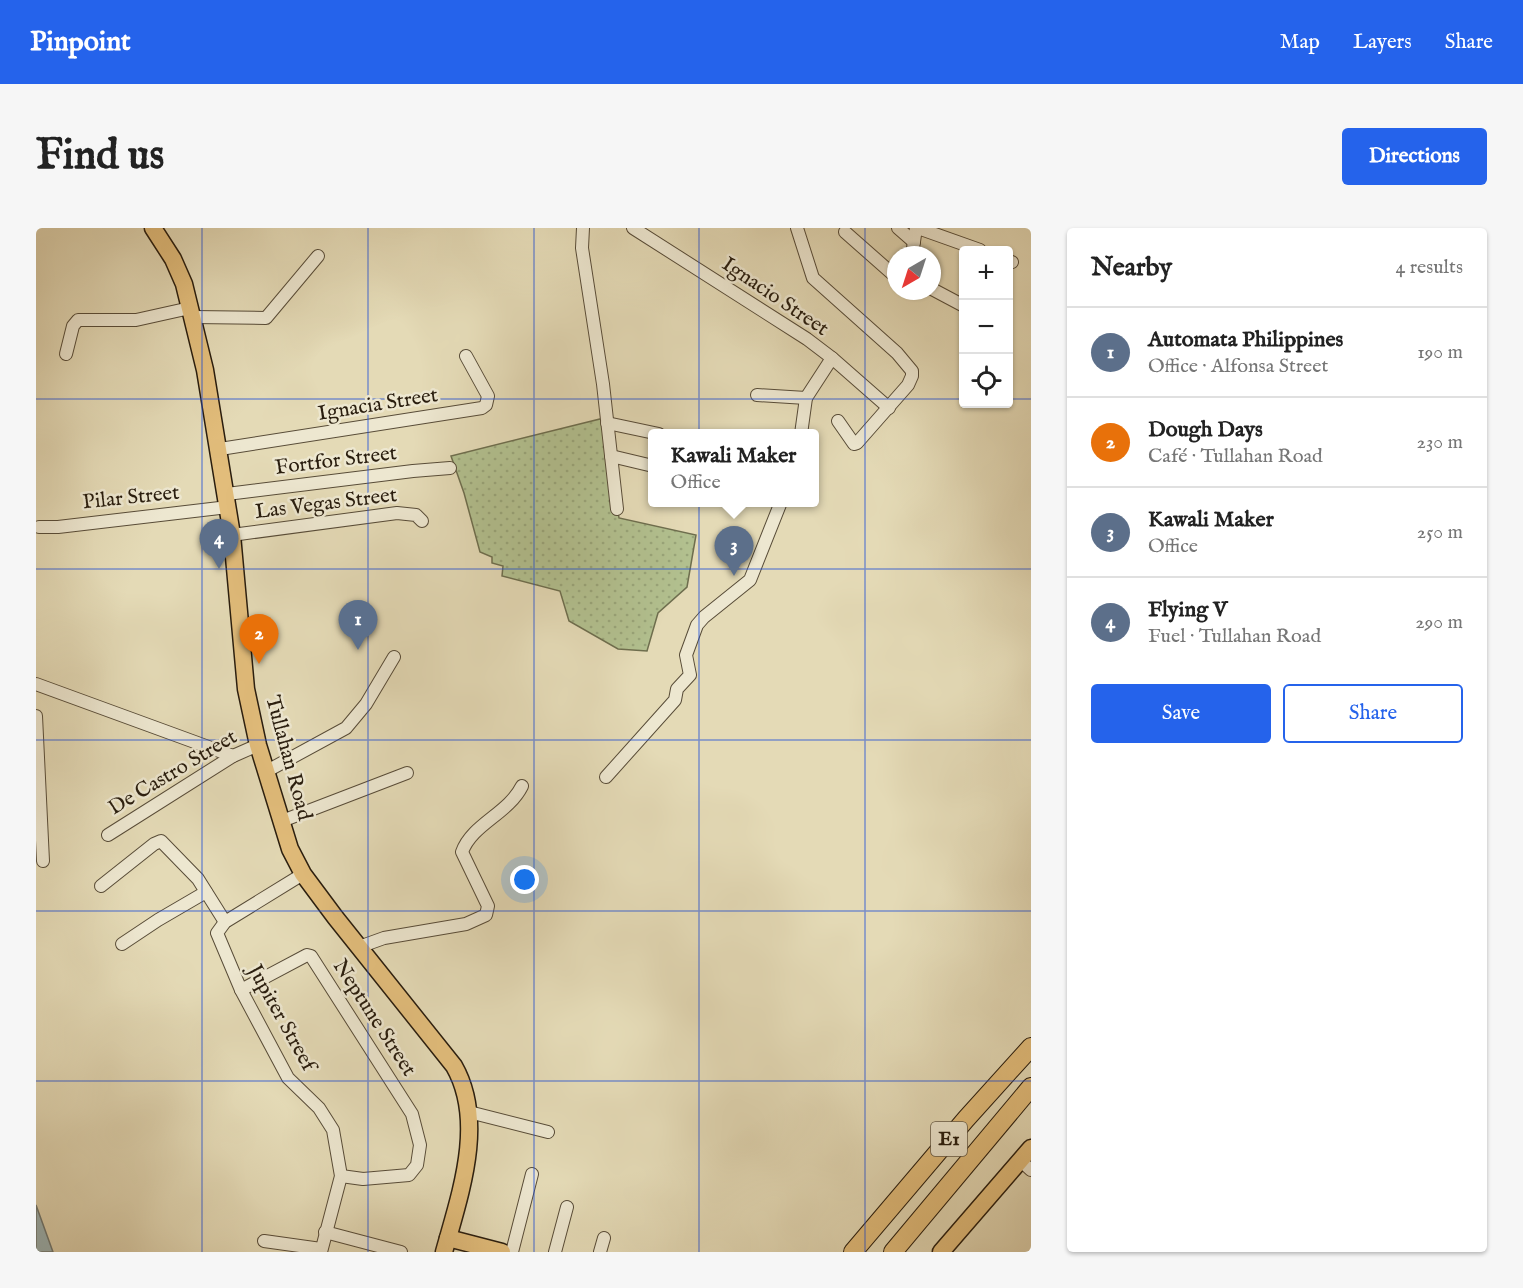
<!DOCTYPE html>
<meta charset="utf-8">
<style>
:root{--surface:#fff;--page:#f6f6f6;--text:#222;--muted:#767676;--line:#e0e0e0;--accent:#2563eb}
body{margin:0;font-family:"IM FELL English",serif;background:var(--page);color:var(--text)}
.controls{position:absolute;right:18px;top:18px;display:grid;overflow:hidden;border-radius:6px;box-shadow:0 2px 4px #0004}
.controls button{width:54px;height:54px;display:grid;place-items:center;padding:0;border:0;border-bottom:2px solid var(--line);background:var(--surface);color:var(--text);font:30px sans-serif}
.compass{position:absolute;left:851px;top:18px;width:54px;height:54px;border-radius:50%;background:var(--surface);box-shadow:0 2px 4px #0004;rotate:219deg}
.you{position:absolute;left:489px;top:652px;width:21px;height:21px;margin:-15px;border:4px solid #fff;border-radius:50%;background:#1a73e8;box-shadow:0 0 0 9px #1a73e833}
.badge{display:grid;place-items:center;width:39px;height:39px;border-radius:50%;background:var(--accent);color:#fff;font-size:20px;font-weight:700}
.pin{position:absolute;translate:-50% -50px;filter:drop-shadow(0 2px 3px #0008)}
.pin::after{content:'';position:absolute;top:32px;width:21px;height:18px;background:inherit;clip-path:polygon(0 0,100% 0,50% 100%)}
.popup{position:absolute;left:612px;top:201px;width:171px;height:78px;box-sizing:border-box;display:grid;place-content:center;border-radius:6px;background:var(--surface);filter:drop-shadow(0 2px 4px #0005);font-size:20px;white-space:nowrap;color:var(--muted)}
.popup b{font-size:22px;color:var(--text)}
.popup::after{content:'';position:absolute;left:50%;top:100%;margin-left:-12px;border:12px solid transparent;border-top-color:var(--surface)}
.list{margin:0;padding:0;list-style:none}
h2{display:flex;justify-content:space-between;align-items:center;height:78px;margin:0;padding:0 24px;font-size:26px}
h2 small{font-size:20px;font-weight:400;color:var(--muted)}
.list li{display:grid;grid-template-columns:39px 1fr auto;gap:18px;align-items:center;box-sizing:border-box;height:90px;padding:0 24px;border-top:2px solid var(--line)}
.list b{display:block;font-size:22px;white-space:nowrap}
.list p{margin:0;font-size:20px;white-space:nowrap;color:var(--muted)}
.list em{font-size:20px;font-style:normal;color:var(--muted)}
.actions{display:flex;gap:12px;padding:18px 24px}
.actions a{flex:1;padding:14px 0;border:2px solid var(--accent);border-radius:6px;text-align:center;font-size:21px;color:var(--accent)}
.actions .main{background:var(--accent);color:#fff}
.icon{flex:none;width:33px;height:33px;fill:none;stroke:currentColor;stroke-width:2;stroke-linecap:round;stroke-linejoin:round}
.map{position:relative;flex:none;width:995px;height:1024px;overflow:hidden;border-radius:6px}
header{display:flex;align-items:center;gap:36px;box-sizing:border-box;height:84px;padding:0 30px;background:var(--accent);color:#fff}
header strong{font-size:28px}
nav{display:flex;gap:33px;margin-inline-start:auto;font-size:21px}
.intro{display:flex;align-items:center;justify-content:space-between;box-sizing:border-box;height:144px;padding:0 36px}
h1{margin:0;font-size:42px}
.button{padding:15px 27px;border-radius:6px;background:var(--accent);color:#fff;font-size:21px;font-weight:700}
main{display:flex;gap:36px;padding:0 36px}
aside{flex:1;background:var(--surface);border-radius:6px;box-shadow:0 2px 4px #0004}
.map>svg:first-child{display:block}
.grass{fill:url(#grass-dots);stroke:#6e6e4e;stroke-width:1.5}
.water{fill:#9cb7ba;stroke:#6e7975;stroke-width:1.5}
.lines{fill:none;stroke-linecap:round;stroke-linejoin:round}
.minor-casing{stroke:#584c38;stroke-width:14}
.major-casing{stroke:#291d0e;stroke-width:19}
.highway-casing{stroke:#291d0e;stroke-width:20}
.minor{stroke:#ede7d0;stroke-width:12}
.major{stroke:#e2bd7b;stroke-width:16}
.highway{stroke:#e2bd7b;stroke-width:18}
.grid{fill:none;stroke:#1d4ed8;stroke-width:1.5;stroke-opacity:0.55}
.labels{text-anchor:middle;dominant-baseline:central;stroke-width:5;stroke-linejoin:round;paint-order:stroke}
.shield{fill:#ede7d0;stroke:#645a48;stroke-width:1.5}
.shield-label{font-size:20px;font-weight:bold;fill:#291d0e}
.street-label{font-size:21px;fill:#291d0e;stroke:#ede7d0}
</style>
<header>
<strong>Pinpoint</strong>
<nav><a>Map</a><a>Layers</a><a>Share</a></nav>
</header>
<div class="intro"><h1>Find us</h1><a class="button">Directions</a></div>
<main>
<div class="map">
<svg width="995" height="1024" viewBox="0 0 995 1024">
<defs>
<pattern id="grass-dots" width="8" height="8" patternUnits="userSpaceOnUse" patternTransform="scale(1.5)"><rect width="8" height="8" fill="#b2c08f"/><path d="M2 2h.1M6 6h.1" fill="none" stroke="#99a57a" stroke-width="1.8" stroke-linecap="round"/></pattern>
</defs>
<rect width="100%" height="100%" fill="#e4dab6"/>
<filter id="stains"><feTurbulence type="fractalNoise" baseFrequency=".00333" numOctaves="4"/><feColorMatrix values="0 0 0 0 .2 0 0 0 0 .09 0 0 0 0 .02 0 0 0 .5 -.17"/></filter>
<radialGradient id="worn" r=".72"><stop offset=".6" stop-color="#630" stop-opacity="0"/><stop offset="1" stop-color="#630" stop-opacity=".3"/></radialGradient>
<polygon class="grass" points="568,190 583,290 660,307 651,359 622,385 611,423 582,421 533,393 524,363 466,348 467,338 456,335 456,329 444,324 428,265 415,228"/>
<polygon class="water" points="0,977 17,1024 0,1024"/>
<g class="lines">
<g class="minor-casing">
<g id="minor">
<polyline points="547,0 546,20 567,156 581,281"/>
<polyline points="597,0 771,111 796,130 853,180"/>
<polyline points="761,0 777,50 861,125 876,143 876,148 872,157 821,215 818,216 802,193"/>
<polyline points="862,0 878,14"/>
<polyline points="882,0 944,22"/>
<polyline points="809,4 860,49"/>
<polyline points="876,27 880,0"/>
<polyline points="972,33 976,34"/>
<polyline points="896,61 928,78"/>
<polyline points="157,89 230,90 282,28"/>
<polyline points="30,126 37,98 42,92 100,92 154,80"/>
<polyline points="721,167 770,170"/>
<polyline points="571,195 623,206"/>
<polyline points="765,206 770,170 796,130"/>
<polyline points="184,221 446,180 450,177 452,168 430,128"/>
<polyline points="575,228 617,238"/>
<polyline points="191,266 377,243 414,240"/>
<polyline points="3,299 22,299 192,279"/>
<polyline points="196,307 361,285 380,287 386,293"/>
<polyline points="0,456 197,528"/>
<polyline points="0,488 7,633"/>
<polyline points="231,543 310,500 330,476 358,429"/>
<polyline points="570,549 639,472 641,461 654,447 650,427 661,397 668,389 714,352 745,274"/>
<polyline points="246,593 371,545"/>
<polyline points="72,607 197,528 222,517"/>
<polyline points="267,646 189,694 181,705 205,762 252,850 283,880 297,902 305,948 285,1024"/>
<polyline points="65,658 118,616 125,613 162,651 189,694"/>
<polyline points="86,716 122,692 170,664"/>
<path d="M323 719 348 710 430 696 450 687 452 678 426 624C436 596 472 586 486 558"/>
<polyline points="205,762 271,727 275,728 376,886 384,917 381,937 373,947 327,951 305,948"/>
<polyline points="433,884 512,904"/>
<polyline points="984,932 995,942"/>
<polyline points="289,1004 365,1024"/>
<polyline points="228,1013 285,1021"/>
<polyline points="476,1024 496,946"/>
<polyline points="519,1024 531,979"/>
<polyline points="564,1024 568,1010"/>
</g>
</g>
<g class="major-casing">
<g id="major">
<path d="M117 0 137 31 148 56 169 142 196 307 210 461 222 517 254 621 267 646 299 689 418 838C450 894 424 966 408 1024"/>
<polyline points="412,1010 466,1024"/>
<polyline points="905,1024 995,920"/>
</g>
</g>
<g class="highway-casing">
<g id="highway">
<polyline points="817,1024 930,891 995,819"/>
<polyline points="857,1024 995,859"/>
</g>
</g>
<use href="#minor" class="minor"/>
<use href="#major" class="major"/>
<use href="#highway" class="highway"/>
</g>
<path class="grid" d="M166 0V1024M332 0V1024M498 0V1024M663 0V1024M829 0V1024M0 171H928M972 171H995M0 341H995M0 512H995M0 683H995M0 853H995"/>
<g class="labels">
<rect class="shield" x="895" y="894" width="36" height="34" rx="4.5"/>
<g class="shield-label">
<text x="913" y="911">E1</text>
</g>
<g class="street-label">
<text transform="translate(739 69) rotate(34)">Ignacio Street</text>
<text transform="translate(342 177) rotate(-9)">Ignacia Street</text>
<text transform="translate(300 233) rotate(-7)">Fortfor Street</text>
<text transform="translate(95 270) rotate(-6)">Pilar Street</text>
<text transform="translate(290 276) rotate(-7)">Las Vegas Street</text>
<text transform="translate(252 530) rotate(75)">Tullahan Road</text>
<text transform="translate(137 545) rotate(-31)">De Castro Street</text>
<text transform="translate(245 790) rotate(61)">Jupiter Streef</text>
<text transform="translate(338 790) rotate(57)">Neptune Street</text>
</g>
</g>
<rect width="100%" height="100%" filter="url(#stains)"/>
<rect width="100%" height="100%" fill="url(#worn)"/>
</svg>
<div class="controls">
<button>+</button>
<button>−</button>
<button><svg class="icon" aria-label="locate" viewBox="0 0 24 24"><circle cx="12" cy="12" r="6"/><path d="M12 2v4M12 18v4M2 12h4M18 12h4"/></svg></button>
</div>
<svg class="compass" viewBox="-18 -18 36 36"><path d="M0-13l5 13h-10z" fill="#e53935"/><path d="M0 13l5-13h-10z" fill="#767676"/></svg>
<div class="you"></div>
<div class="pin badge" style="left:322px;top:422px;background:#5c6f8a">1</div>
<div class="pin badge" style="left:223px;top:436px;background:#e8710a">2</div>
<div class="pin badge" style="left:698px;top:348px;background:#5c6f8a">3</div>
<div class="popup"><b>Kawali Maker</b>Office</div>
<div class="pin badge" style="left:183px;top:341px;background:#5c6f8a">4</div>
</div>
<aside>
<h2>Nearby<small>4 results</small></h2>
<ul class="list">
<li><span class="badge" style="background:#5c6f8a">1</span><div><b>Automata Philippines</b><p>Office · Alfonsa Street</p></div><em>190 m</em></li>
<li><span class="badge" style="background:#e8710a">2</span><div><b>Dough Days</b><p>Café · Tullahan Road</p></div><em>230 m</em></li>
<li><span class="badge" style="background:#5c6f8a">3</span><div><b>Kawali Maker</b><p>Office</p></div><em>250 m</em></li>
<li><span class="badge" style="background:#5c6f8a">4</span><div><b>Flying V</b><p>Fuel · Tullahan Road</p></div><em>290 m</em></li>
</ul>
<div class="actions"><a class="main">Save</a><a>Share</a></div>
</aside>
</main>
